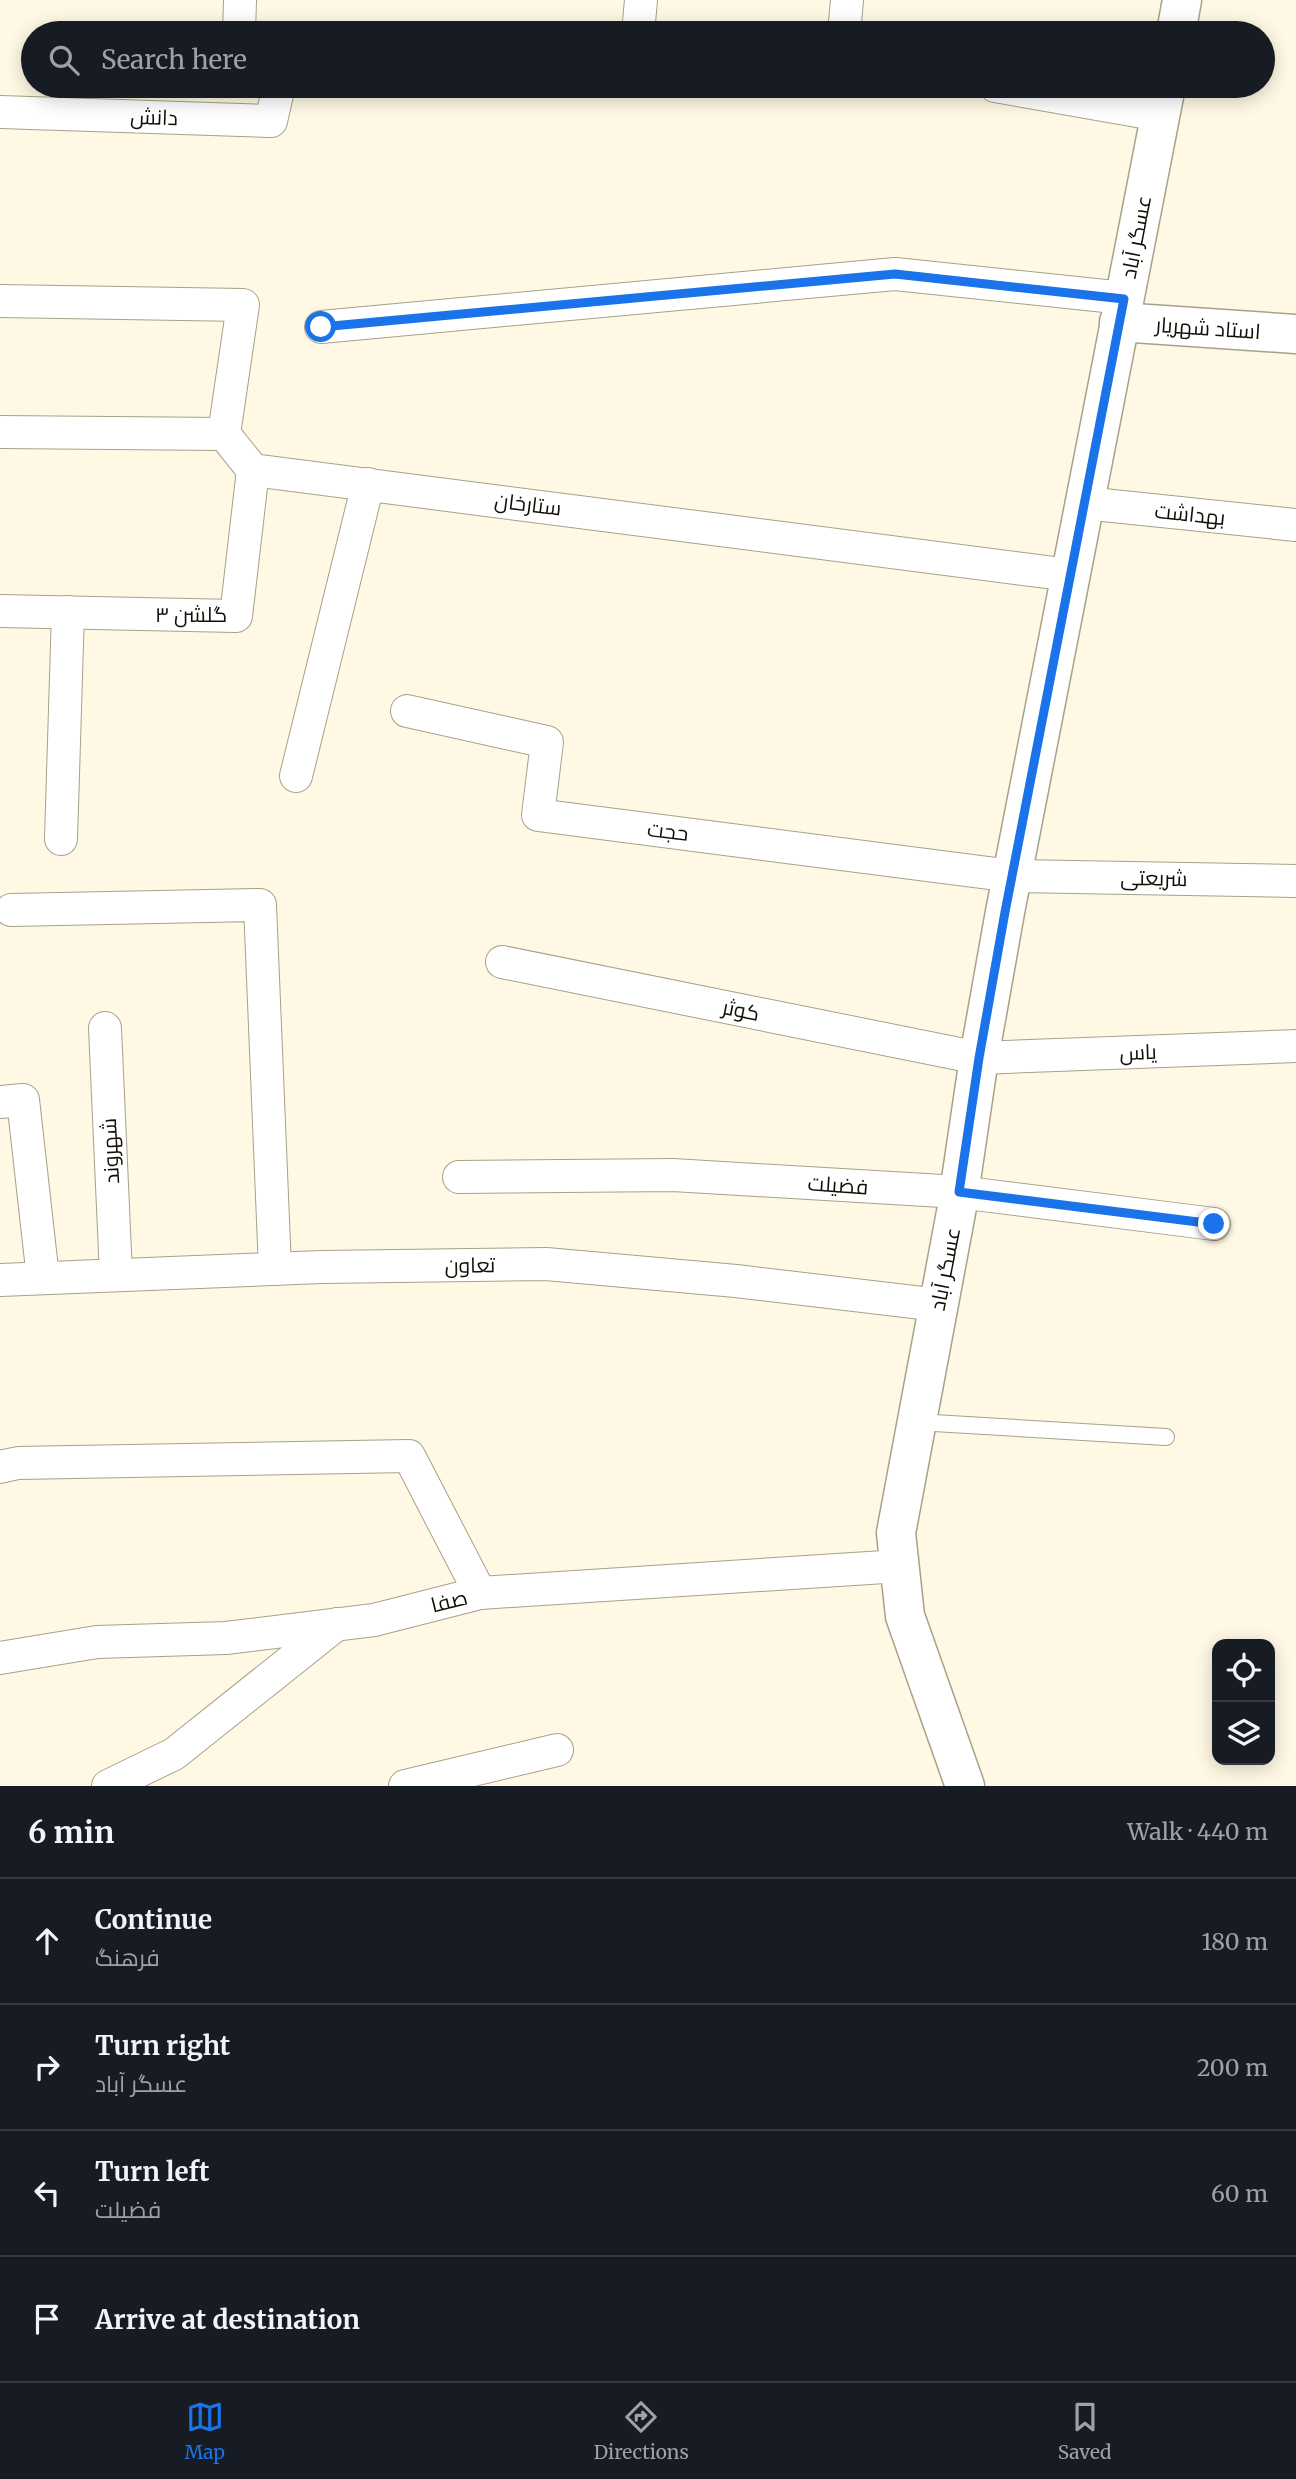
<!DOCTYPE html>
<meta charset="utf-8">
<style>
:root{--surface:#171b24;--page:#242831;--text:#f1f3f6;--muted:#9ea1a6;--line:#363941;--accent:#1a73e8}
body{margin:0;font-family:Merriweather,Cairo,serif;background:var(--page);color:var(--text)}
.controls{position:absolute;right:21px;bottom:21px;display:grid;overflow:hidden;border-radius:14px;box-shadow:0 4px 18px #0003}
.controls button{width:63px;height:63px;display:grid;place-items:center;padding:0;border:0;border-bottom:2px solid var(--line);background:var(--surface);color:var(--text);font:35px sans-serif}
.stop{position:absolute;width:21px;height:21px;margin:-16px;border:5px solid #1a73e8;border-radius:50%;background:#fff}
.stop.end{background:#1a73e8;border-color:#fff;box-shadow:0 2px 7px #0008}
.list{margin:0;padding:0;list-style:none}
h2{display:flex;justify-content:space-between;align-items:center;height:91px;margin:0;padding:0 28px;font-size:30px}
h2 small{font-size:23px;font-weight:400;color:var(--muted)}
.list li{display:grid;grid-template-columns:46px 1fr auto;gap:21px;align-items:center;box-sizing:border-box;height:126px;padding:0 28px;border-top:2px solid var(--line)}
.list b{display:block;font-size:26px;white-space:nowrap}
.list p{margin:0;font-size:23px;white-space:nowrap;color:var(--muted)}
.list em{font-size:23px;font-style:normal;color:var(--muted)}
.icon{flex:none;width:38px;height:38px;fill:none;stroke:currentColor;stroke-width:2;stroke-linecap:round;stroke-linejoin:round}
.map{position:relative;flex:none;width:1296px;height:1786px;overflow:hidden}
.search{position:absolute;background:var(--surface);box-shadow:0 4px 18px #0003;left:21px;right:21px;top:21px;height:77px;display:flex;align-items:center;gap:18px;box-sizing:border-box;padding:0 24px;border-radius:38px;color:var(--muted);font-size:26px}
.sheet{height:595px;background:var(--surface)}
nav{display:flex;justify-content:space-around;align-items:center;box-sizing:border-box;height:98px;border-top:2px solid var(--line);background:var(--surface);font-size:19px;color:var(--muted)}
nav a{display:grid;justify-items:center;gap:4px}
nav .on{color:var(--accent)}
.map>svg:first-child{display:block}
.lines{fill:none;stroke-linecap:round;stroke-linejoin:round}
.lane-casing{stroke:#a8a189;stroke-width:18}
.street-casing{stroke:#a8a189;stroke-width:34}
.secondary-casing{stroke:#a8a189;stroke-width:41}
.lane{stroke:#fff;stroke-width:16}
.street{stroke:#fff;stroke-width:32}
.secondary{stroke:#fff;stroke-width:38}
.route{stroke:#1a73e8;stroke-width:9}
.labels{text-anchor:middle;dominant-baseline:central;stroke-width:6;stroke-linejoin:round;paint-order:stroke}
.street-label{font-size:21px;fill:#120f07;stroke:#fff}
</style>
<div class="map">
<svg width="1296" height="1786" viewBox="0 0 1296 1786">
<rect width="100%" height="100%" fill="#fef8e4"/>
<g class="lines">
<g class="lane-casing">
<polyline id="lane" points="917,1422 1166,1437"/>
</g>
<g class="street-casing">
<g id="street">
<polyline points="239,33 240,0"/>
<polyline points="638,33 641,0"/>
<polyline points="844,33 847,0"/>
<polyline points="995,86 1160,115"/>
<polyline points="0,112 271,121 279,86"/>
<polyline points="0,301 243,305 224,434"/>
<polyline points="321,327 895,274 1124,298"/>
<polyline points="0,432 224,434 253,470 1070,575"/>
<polyline points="1084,503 1296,525"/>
<polyline points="0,611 236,616 253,470"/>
<polyline points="407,711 547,742 538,815 1012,876 1296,881"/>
<polyline points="296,776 368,484"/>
<polyline points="61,839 68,612"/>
<polyline points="11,910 260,905 275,1269"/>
<polyline points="502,962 979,1058 1296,1046"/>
<polyline points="105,1028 116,1275"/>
<polyline points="0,1102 23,1100 43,1278"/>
<polyline points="459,1177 673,1175 959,1192 1214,1224"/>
<polyline points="0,1280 321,1267 546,1264 736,1281 939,1305"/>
<polyline points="0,1467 18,1463 409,1456 480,1593"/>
<polyline points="0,1658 97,1642 226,1638 374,1620 480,1593 900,1566"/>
<polyline points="108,1786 174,1754 337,1624"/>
<polyline points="405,1786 557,1750"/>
</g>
</g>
<g class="secondary-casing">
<g id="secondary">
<polyline points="1176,33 1182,0"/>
<polyline points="1119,322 1296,334"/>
<polyline points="965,1786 905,1616 896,1533 957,1207 979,1058 1005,912 1166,86"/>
</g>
</g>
<use href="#lane" class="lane"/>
<use href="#street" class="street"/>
<use href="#secondary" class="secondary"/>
</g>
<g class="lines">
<polyline class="route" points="321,327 895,274 1124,299 1005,912 979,1058 959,1192 1214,1224"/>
</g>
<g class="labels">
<g class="street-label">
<text transform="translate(154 117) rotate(2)">دانش</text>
<text transform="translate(1136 237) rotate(-79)">عسگر آباد</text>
<text transform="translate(1208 328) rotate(4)">استاد شهریار</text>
<text transform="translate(528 504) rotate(7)">ستارخان</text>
<text transform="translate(1190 514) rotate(6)">بهداشت</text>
<text x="191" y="614">گلشن ۳</text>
<text transform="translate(668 831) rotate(7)">حجت</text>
<text transform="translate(1154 878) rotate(1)">شریعتی</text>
<text transform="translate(741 1010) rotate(11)">کوثر</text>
<text transform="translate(1138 1052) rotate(-2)">یاس</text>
<text transform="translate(110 1151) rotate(-93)">شهروند</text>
<text transform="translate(838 1185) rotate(4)">فضیلت</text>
<text transform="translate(470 1265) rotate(-1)">تعاون</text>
<text transform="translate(945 1269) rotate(-79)">عسگر آباد</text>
<text transform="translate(449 1601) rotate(-14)">صفا</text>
</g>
</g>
</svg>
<div class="controls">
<button><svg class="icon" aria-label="locate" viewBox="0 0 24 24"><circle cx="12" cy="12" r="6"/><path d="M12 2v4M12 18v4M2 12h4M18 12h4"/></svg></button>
<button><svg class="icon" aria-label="layers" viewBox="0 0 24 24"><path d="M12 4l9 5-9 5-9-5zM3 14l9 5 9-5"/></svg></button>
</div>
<div class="stop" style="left:321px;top:327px"></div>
<div class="stop end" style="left:1214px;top:1224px"></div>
<div class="search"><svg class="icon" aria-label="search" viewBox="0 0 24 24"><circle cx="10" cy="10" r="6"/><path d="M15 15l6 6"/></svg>Search here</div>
</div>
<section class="sheet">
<h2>6 min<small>Walk · 440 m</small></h2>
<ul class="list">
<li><svg class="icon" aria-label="ahead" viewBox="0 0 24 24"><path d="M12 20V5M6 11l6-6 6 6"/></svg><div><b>Continue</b><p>فرهنگ</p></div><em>180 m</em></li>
<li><svg class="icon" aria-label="right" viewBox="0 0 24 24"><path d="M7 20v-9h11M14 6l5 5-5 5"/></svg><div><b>Turn right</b><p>عسگر آباد</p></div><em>200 m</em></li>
<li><svg class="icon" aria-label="left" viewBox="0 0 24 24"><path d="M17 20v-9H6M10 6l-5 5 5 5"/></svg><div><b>Turn left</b><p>فضیلت</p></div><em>60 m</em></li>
<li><svg class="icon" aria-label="arrive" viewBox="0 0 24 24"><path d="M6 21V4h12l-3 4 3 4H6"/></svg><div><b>Arrive at destination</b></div></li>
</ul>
</section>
<nav>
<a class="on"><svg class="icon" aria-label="map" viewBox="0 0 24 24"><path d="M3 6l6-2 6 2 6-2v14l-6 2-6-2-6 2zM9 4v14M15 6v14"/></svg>Map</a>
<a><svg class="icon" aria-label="directions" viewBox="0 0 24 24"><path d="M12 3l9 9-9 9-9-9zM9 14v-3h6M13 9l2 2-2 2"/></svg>Directions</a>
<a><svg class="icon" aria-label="saved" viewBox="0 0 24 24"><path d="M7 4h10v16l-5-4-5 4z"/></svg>Saved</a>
</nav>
